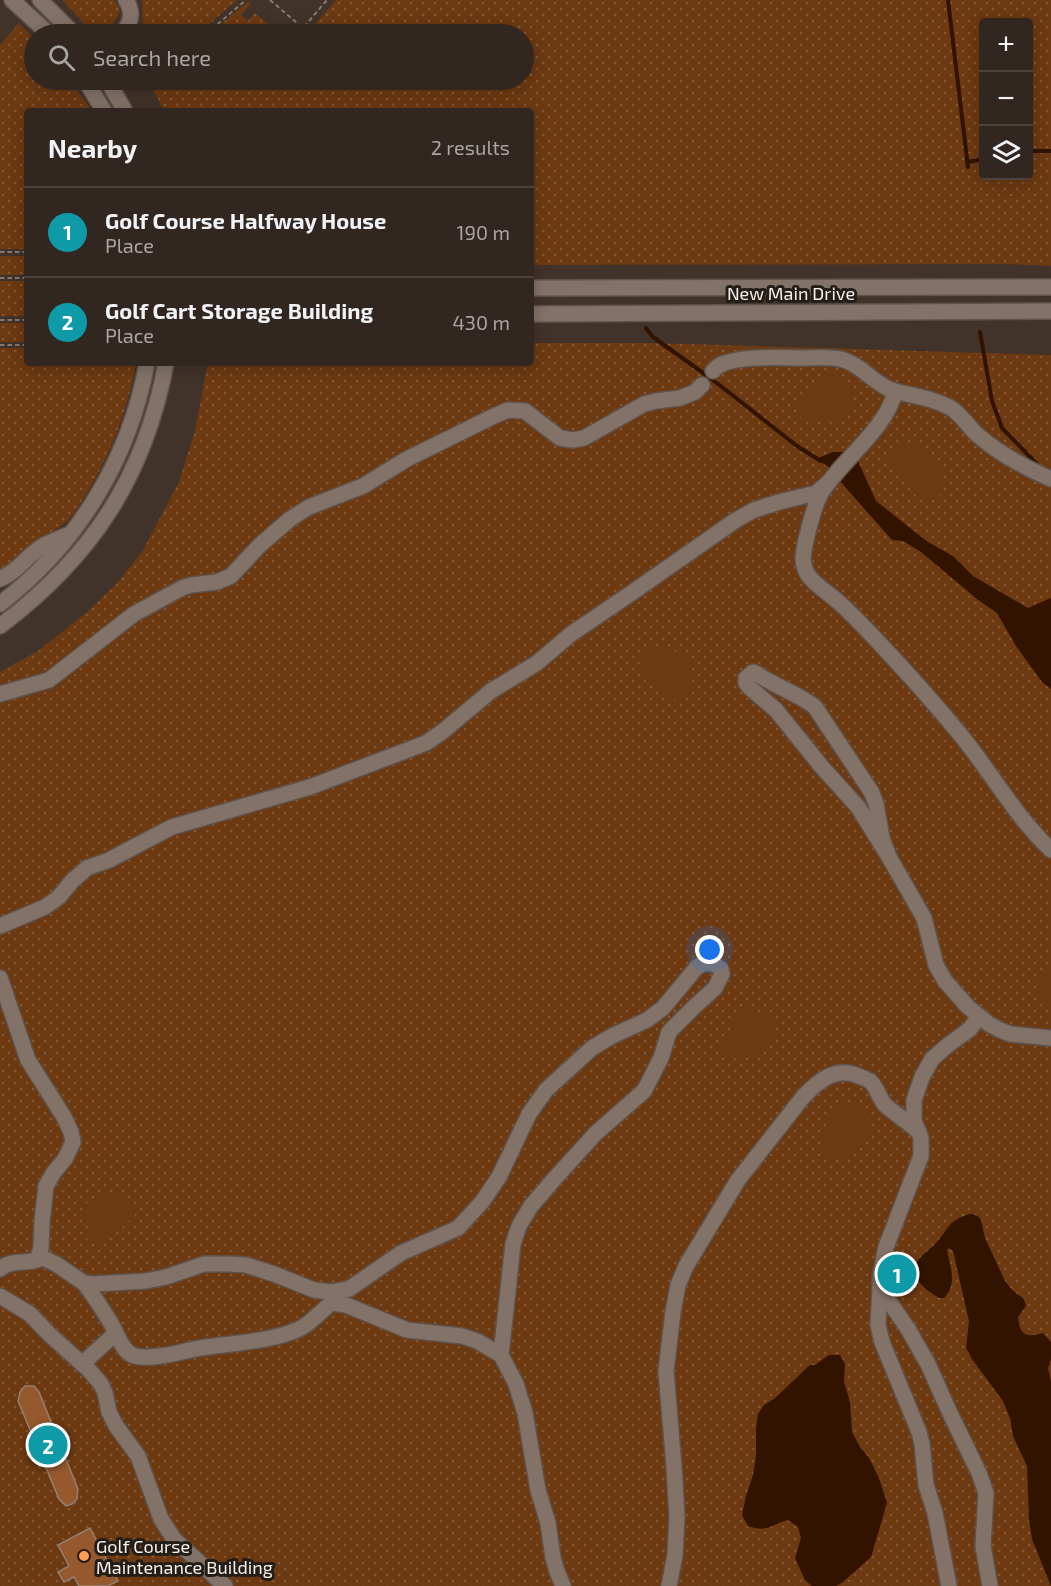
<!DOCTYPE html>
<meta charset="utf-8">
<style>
:root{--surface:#322620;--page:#3d322d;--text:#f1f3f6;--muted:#a8a5a5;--line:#4d433e;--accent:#fd9c57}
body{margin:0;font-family:"Exo 2",sans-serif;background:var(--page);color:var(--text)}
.controls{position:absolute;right:18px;top:18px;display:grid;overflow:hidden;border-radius:6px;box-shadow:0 3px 15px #0003}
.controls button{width:54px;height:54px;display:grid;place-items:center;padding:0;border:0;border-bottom:2px solid var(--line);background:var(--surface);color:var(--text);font:30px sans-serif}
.you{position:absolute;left:710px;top:950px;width:21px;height:21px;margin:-15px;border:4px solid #fff;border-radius:50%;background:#1a73e8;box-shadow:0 0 0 9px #1a73e833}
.badge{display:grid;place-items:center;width:39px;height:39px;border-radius:50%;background:var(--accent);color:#fff;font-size:20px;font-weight:700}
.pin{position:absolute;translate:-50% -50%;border:3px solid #fff;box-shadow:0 2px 6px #0006}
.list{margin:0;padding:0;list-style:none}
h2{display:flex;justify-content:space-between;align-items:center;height:78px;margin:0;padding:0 24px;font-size:26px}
h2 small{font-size:20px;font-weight:400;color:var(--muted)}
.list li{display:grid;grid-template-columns:39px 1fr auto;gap:18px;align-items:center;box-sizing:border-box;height:90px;padding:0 24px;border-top:2px solid var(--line)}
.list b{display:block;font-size:22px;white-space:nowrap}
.list p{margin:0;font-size:20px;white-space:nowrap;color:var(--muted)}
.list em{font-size:20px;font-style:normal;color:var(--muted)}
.icon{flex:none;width:33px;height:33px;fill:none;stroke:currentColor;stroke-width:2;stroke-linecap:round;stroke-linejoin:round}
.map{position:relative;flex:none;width:1051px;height:1586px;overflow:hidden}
.search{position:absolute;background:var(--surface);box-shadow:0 3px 15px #0003;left:24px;top:24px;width:510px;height:66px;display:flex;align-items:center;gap:15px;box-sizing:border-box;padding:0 21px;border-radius:33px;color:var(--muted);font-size:22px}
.panel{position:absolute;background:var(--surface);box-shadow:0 3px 15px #0003;left:24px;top:108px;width:510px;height:258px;border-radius:6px}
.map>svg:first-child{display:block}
.grass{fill:url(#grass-dots);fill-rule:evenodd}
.pitch{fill:#6c3911}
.water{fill:#311300}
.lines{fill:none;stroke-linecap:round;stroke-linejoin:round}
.stream{stroke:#311300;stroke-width:4}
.building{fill:#95592d;stroke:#918076;stroke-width:1.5}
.minor-casing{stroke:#5e524a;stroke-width:18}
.path{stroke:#857870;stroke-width:2;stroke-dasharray:4.5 3;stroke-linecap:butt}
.minor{stroke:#837268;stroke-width:15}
.poi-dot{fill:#fd9c57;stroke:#231d18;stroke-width:2}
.labels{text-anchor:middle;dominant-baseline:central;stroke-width:6;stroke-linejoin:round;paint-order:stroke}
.street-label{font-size:18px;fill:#f7eee8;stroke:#231d18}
.poi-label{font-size:18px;fill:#f7eee8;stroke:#231d18;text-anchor:start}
</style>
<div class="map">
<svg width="1051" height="1586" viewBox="0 0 1051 1586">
<defs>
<pattern id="grass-dots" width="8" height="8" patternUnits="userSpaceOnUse" patternTransform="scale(1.5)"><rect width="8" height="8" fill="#6c3911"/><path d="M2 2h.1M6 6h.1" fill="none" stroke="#825634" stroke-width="1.8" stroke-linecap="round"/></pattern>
</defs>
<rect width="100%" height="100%" fill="#42332a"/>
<g class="grass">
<path d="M62 0H115L120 11C113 25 110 31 94 34Z"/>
<polygon points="142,0 237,0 198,34 138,34 143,25"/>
<path d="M336 0H1051V266L1007 264 531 265V111H164L148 80H524V34H307ZM1028 22V176H984V22Z"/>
<polygon points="249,1 251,3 241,15 248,21 255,13 280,34 209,34"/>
<polygon points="19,23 34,39 34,80 70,80 92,111 27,111 27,249 0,249 0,45"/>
<rect x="0" y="256" width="27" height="19"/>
<rect x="0" y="281" width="27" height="35"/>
<rect x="0" y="323" width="27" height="19"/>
<polygon points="531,343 652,343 1051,355 1051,1586 0,1586 0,672 38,651 86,613 117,583 142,552 179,482 195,431 208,363 531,363"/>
<path d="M0 348H27V363H136C128 410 110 456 85 496 80 504 76 512 69 519 60 529 45 534 35 542 24 552 14 564 0 572Z"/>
</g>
<g class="pitch">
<path d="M828 373C833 374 838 374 842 377 854 386 858 408 843 417 837 421 831 418 825 420 820 421 816 424 811 423 802 422 794 411 798 402 800 398 806 396 809 393 816 386 818 378 828 373Z"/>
<path d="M900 445C907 444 916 444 922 447 935 454 954 488 936 498 918 508 911 487 901 476 898 473 893 471 891 467 885 458 891 449 900 445Z"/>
<path d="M660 646C670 647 690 658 692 670 693 674 692 679 692 683 692 688 692 692 688 696 678 708 666 692 657 687 651 684 645 682 642 676 633 662 647 649 660 646Z"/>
<path d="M1048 969H1051V1009L1040 1003C1036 991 1035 975 1048 969Z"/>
<path d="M744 1007C749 1008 752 1011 757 1013 761 1016 766 1014 770 1019 791 1042 749 1060 730 1058L725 1055 721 1046C723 1041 726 1037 729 1032 734 1023 733 1012 744 1007Z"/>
<path d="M845 1102 854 1104 858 1106 871 1123 873 1129 871 1136 867 1141 846 1155 839 1159 832 1160 822 1153C818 1146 822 1143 824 1135 828 1121 827 1105 845 1102Z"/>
<path d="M111 1193C124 1195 141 1199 134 1217 125 1224 105 1246 93 1243 89 1243 88 1240 86 1237L88 1227 84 1217 83 1207 87 1203Z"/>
</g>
<g class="water">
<polygon points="833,452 844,452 858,461 876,501 910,528 928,542 953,556 973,576 1028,608 1051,598 1051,689 1042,682 1016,646 997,613 977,599 921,552 903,541 892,540 839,480 832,469 816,459"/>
<path d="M969 1214H973L979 1217 981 1220 985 1238 1005 1281 1012 1290 1024 1299 1026 1306 1018 1317C1020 1336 1026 1338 1043 1333L1051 1342V1359L1048 1368 1051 1382V1586L1032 1539 1029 1519 1027 1466 1013 1436 1010 1418 1003 1401 972 1359 966 1348 969 1321 953 1251 949 1248 947 1250C950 1266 958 1284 944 1298H940C928 1293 908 1276 917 1262 922 1254 931 1249 937 1242 950 1227 947 1222 969 1214Z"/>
<path d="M829 1355H840L845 1364 844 1382 850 1402 852 1432 860 1447 869 1458 879 1478 887 1503 871 1557 843 1582 836 1586H812L805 1580 795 1558 801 1538 798 1527 788 1520C770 1525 767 1533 748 1526L742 1515 746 1496 753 1475 756 1455V1429L758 1414 764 1405 774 1399 810 1365H815Z"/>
</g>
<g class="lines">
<g class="stream">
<polyline points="948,0 968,167"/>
<polyline points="1028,151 1051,151"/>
<polyline points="967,162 984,159"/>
<polyline points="646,328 653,337 713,380 797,446 821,461"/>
<polyline points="980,332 992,401 1002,428 1037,464"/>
</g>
</g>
<g class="building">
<polygon points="896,1262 908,1263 905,1286 890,1284 892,1265 896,1265"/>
<polygon points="25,1386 34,1386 39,1392 78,1489 77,1499 72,1504 66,1506 59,1499 18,1401 20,1392"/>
<polygon points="90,1528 118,1581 108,1586 79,1586 74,1577 64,1582 58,1572 69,1566 58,1545"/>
</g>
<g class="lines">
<g class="minor-casing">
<g id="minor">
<polyline points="12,0 49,34"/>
<polyline points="40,0 74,34"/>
<path d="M121 34C131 24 134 13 126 0"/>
<polyline points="85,80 104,111"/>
<polyline points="107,80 125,111"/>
<polyline points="531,288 1051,287"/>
<polyline points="531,314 1051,311"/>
<path d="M713 371C716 368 717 366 720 365 741 355 780 358 802 358 816 358 831 356 844 360 863 366 875 385 894 391 914 396 933 398 951 408 963 416 969 428 980 437 1001 455 1026 468 1051 479"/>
<path d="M895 391C887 429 841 460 821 493 814 505 804 544 803 558 803 565 805 570 808 575 815 585 827 592 835 599 847 609 857 620 868 631 902 667 936 704 967 743 995 779 1018 819 1051 850"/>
<path d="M0 579C17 572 26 557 41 547 49 542 59 539 67 535"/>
<path d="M0 604C78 544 129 460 147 363"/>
<path d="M0 626C92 557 145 476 166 363"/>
<polyline points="0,694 49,680 134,614 182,588 191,585 217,582 231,576 259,546 290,519 309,507 363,486 407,459 494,416 508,410 525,411 560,438 573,440 584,438 644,404 656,401 680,398 695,392 702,385"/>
<path d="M889 857 882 838 876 804 872 793 815 707C800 695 786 691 771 682 764 679 760 675 753 672L746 678V683L749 687 776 710 821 766 858 807 889 857 924 918 936 965 945 981 968 1007 989 1024 1000 1030 1010 1034 1051 1038"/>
<polyline points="0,926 45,907 59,897 72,881 87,868 109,860 172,827 310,787 426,743 442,732 491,691 537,663 571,634 630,594 736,520 754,510 779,502 816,493 829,482"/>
<path d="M0 978 28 1060 64 1117 71 1132 73 1142 65 1159 54 1172 46 1186 42 1221 41 1248 37 1260C24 1264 12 1259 0 1269"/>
<polyline points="979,1016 970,1029 948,1045 932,1059 922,1077 914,1100 914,1121 921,1138 921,1156 886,1247 880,1277 880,1288 908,1329 928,1364 949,1411 979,1473 986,1493 983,1546 990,1586"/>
<polyline points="39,1256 56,1264 84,1283 94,1284 146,1281 166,1277 204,1264 228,1264 246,1265 274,1274 314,1290 331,1292 349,1289 401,1253 458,1228 482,1202 499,1177 529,1114 546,1090 592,1048 612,1036 647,1020 663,1008 697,967 705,963 714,964 721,969 722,974 715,988 694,1007 669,1032 661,1058 644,1091 596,1133 556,1177 531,1206 519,1226 513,1244 501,1355 516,1384 525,1413 538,1490 548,1523 553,1558 558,1574 563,1586"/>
<path d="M84 1283C94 1296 103 1310 112 1325 117 1334 122 1350 132 1355 139 1358 153 1357 160 1356 173 1355 187 1350 200 1348 231 1343 271 1342 299 1329 311 1324 321 1310 332 1303L346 1305 407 1330 462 1336 477 1341 501 1355"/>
<polyline points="880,1288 878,1325 882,1342 919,1432 922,1444 926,1485 935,1513 949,1586"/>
<polyline points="0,1296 30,1314 50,1335 89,1370 101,1384 105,1393 109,1412 116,1426 138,1456 161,1519 174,1539 225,1586"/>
<polyline points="82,1364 116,1333"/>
<path d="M669 1586 675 1555 677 1517 674 1467 666 1371 673 1312 678 1285 686 1266 738 1180 803 1097C819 1080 837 1065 861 1077 864 1078 867 1079 870 1081 877 1087 879 1098 885 1105 896 1114 908 1122 919 1132"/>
</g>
</g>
<g class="path">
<polyline points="270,0 303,28 327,0"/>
<polyline points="206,34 246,0"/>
<polyline points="0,252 27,252"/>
<polyline points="0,278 27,278"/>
<polyline points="0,320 27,320"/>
<polyline points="0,345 27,345"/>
</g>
<use href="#minor" class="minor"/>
</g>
<circle class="poi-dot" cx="84" cy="1556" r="6"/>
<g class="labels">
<g class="street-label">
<text x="791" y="293">New Main Drive</text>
</g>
<g class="poi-label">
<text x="96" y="1546">Golf Course<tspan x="96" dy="21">Maintenance Building</tspan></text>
</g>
</g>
</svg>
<div class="controls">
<button>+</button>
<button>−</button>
<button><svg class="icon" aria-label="layers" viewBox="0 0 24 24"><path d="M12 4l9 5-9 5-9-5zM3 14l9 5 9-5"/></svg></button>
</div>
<div class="you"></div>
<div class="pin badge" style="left:897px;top:1274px;background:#0f9aa8">1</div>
<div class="pin badge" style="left:48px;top:1445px;background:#0f9aa8">2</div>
<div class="search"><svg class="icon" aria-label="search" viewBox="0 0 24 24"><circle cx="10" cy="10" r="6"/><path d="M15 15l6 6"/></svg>Search here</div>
<section class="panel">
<h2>Nearby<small>2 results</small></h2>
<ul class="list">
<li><span class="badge" style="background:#0f9aa8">1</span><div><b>Golf Course Halfway House</b><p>Place</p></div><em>190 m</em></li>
<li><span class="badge" style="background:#0f9aa8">2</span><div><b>Golf Cart Storage Building</b><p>Place</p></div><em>430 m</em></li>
</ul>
</section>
</div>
